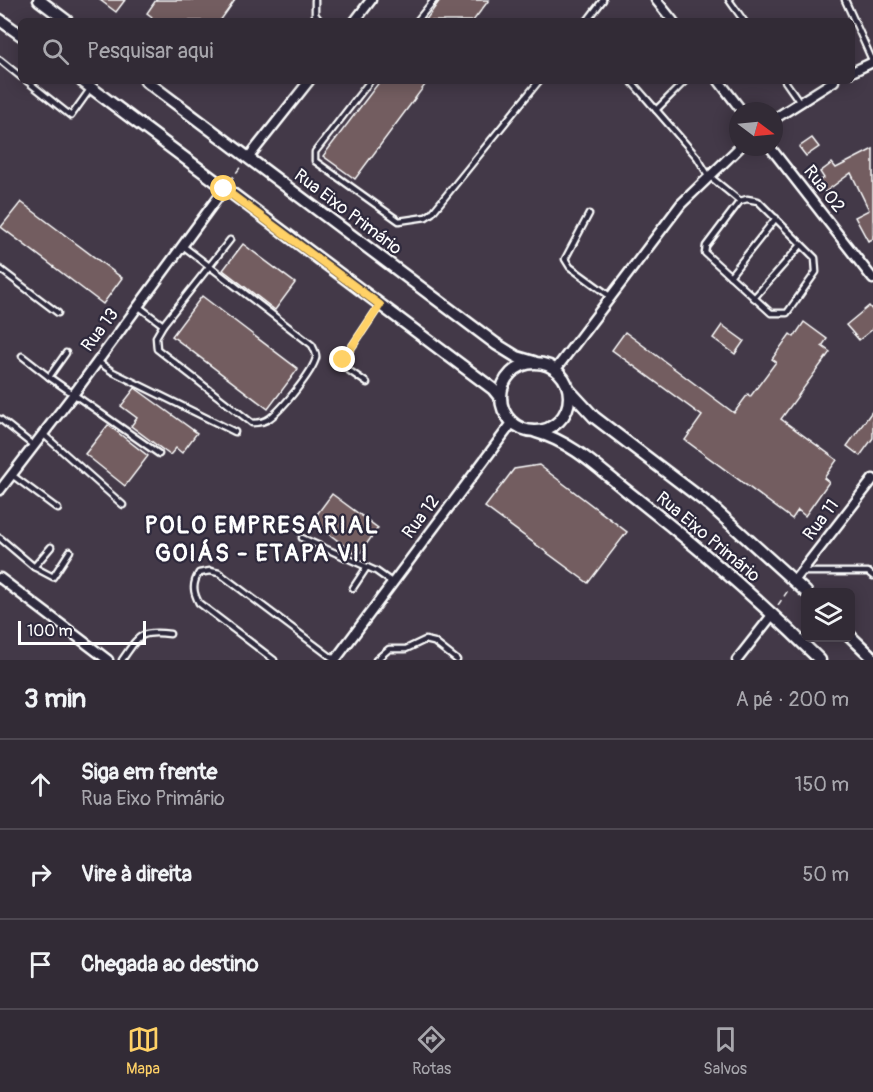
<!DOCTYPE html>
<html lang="pt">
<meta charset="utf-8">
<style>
:root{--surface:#322b36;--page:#3a333e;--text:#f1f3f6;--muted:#a8a7ad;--line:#4d4751;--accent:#ffd166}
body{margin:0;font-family:Pangolin,sans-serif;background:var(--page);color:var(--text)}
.controls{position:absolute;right:18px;bottom:18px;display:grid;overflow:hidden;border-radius:9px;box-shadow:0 3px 15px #0003}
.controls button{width:54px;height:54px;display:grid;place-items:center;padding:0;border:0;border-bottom:2px solid var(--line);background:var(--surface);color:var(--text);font:30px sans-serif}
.compass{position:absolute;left:729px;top:102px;width:54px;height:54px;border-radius:50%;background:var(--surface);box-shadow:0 3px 15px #0003;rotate:106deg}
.scale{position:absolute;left:18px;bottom:15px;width:128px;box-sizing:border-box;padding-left:6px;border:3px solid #fff;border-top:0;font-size:16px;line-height:21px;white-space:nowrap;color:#fff;-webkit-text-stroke:4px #2f2a3d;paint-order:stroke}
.stop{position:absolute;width:18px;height:18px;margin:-14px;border:4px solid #ffd166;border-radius:50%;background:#fff}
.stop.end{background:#ffd166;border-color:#fff;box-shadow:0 2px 6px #0008}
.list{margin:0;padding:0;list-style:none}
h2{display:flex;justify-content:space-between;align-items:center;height:78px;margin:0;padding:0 24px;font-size:26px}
h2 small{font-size:20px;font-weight:400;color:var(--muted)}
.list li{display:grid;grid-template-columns:39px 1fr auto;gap:18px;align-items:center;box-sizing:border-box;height:90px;padding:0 24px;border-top:2px solid var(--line)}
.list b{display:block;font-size:22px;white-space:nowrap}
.list p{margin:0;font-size:20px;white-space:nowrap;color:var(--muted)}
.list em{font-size:20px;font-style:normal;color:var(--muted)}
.icon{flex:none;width:33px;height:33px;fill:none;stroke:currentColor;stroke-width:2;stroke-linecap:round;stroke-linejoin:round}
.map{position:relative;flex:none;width:873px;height:660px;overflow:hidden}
.search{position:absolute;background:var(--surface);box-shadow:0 3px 15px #0003;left:18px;right:18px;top:18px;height:66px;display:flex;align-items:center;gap:15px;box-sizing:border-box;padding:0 21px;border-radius:9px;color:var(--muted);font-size:22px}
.sheet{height:348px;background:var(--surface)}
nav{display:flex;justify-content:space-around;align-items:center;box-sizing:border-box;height:84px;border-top:2px solid var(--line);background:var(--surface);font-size:16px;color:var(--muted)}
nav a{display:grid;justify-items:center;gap:3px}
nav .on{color:var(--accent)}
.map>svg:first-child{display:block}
.building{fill:#735d60;stroke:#fff;stroke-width:1.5}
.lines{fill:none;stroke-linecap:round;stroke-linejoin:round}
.service-casing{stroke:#fff;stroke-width:9}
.minor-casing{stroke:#fff;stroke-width:13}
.tertiary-casing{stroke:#fff;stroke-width:15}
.path{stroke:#fff;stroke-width:1.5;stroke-dasharray:6 4.5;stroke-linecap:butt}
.service{stroke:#2f2a3d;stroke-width:4.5}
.minor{stroke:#2f2a3d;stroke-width:8}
.tertiary{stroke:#2f2a3d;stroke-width:10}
.route{stroke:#ffd166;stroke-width:8}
.labels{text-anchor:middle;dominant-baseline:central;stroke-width:4.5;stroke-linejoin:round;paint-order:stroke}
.street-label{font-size:18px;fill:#fff;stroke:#2f2a3d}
.district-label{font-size:24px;font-weight:bold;letter-spacing:1.5px;fill:#fff;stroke:#2f2a3d}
</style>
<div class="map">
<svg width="873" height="660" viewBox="0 0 873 660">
<rect width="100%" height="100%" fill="#433948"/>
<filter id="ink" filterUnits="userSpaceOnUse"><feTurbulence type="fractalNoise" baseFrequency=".0167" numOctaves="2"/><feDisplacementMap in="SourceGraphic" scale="12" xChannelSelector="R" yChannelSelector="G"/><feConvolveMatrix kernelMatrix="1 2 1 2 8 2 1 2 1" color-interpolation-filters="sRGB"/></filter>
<g filter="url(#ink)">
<g class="building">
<polygon points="100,0 125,0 116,12"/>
<polygon points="156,0 235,0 220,21 149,21 152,17 147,13"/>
<polygon points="440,0 489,0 473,21 425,21"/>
<polygon points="380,81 428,81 355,179 323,156"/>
<polygon points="812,138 819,147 806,156 799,147"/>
<polygon points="873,149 873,239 868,241 855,217 869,210 851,173 825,192 818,182 824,178 820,172 832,163 836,168"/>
<polygon points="21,202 122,278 103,304 1,227"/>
<polygon points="243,244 295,283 275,310 223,270"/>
<polygon points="202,296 298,369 268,409 172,336"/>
<polygon points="869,306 873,311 873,329 859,340 846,325"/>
<polygon points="804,322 827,339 822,346 830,352 781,419 837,460 824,478 829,482 805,516 798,510 792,519 685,440 702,416 612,350 625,332 734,413 748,394 750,397 776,362 772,359 790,334 794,337"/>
<polygon points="722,325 744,341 735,354 713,338"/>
<polygon points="135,388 197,433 182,453 176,448 170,455 131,426 137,418 121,406"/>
<polygon points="873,410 873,438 860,456 847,446"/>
<polygon points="108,425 148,456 125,486 85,454"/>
<polygon points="539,465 627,532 588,583 485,507 514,469"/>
<polygon points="332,494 378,528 358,556 312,521"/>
</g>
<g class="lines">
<g class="service-casing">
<g id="service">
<polyline points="315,0 315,14 320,21"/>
<polyline points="729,0 744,21"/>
<polyline points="845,0 873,62"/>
<polyline points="417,21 434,0"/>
<polyline points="587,21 603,0"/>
<polyline points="0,60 21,77"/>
<polyline points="27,81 71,116 91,88"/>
<polyline points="370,81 315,152 315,161 399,221 426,217 432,213 539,81"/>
<polyline points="631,81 697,157 708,175 740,201"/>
<polyline points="785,81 799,101"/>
<polyline points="656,110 685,81"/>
<polygon points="747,199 758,201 815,258 816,272 787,313 771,313 705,253 706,246 740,201"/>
<polyline points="589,214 565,259 570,267 611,297"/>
<path d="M183 246 312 345C314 349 317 354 316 358 312 373 282 409 270 418 265 422 258 423 252 423L157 349 156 337 163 325 230 240"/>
<polyline points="0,269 58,313"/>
<polyline points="730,276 776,218"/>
<polyline points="754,298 801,245"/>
<polyline points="138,306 163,325"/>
<polyline points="66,353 49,377 159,454"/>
<polyline points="22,356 49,377"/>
<polyline points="97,361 113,372 235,432"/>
<polyline points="367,383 344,367 343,360 380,305"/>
<polyline points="0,419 34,446"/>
<polyline points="43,434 123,505"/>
<polyline points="12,475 58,509"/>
<polyline points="0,538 34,567 51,547"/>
<polyline points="302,538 376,571 393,583"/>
<polyline points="34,567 53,577 70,551"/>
<polyline points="801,572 868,572 873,576"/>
<polyline points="353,588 367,567"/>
<path d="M122 660C139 636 139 630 170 634"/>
<path d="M274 660 199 603C193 592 192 584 199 573L210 571 219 573 335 660"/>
<polyline points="376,660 389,649 406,649 425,640 434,642 457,660"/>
</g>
</g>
<g class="minor-casing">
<g id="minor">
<polyline points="656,0 673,21"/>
<polyline points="355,21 371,0"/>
<polyline points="852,72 873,62"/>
<polyline points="719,81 742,111"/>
<polyline points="774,119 834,81"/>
<polyline points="770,147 873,279"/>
<polyline points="248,158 309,81"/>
<polyline points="556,369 681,204 740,147"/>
<polyline points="0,490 73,395 224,189"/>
<polyline points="0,578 108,660"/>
<polyline points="794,581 873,479"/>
<polyline points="335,660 512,423"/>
<polyline points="737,660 773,614"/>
</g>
</g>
<g class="tertiary-casing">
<g id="tertiary">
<polyline points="39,0 67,21"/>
<polyline points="0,20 21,35"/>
<polyline points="82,81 493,389 501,399"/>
<polyline points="146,81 496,344 517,357 534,362"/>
<circle cx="535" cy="397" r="34"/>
<polyline points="569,390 594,417 711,506 806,592"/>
<path d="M536 432C572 442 598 468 627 491 695 544 759 600 820 660"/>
<polyline points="850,636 873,658"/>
</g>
</g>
<g class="path">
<polyline points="230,181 242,165"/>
<polyline points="778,605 789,589"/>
</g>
<use href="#service" class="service"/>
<use href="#minor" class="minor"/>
<use href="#tertiary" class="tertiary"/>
</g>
</g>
<g class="lines" filter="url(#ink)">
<polyline class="route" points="224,189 380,305 343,360"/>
</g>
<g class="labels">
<g class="street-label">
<text transform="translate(824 189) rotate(52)">Rua 02</text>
<text transform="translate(348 212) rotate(37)">Rua Eixo Primário</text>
<text transform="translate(100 330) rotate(-53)">Rua 13</text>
<text transform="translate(421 517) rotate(-53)">Rua 12</text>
<text transform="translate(821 520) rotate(-53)">Rua 11</text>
<text transform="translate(708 537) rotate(40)">Rua Eixo Primário</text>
</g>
<g class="district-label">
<text x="262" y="525">POLO EMPRESARIAL<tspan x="262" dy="28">GOIÁS - ETAPA VII</tspan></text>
</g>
</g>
</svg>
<div class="controls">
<button><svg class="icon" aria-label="layers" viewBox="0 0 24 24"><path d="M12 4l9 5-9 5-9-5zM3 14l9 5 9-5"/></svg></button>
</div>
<svg class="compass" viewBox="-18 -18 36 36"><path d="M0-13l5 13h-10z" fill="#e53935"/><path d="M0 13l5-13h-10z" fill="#a8a7ad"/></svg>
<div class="scale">100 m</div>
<div class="stop" style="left:224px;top:189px"></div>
<div class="stop end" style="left:343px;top:360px"></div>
<div class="search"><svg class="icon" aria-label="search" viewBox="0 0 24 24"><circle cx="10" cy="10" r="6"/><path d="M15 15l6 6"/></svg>Pesquisar aqui</div>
</div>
<section class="sheet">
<h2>3 min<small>A pé · 200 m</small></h2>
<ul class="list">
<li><svg class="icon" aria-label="ahead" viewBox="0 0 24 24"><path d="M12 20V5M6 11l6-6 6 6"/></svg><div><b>Siga em frente</b><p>Rua Eixo Primário</p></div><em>150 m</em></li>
<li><svg class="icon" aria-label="right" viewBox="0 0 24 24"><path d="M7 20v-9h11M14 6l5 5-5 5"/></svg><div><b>Vire à direita</b></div><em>50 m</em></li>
<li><svg class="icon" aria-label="arrive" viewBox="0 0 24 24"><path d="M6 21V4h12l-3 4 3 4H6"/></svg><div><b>Chegada ao destino</b></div></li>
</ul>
</section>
<nav>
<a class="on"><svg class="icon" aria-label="map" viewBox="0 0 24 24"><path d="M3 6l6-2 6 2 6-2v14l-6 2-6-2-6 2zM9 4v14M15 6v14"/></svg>Mapa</a>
<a><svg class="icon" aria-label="directions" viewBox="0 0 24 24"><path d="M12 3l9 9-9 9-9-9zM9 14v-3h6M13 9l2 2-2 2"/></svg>Rotas</a>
<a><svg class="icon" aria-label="saved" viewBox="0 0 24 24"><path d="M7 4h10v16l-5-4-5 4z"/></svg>Salvos</a>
</nav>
